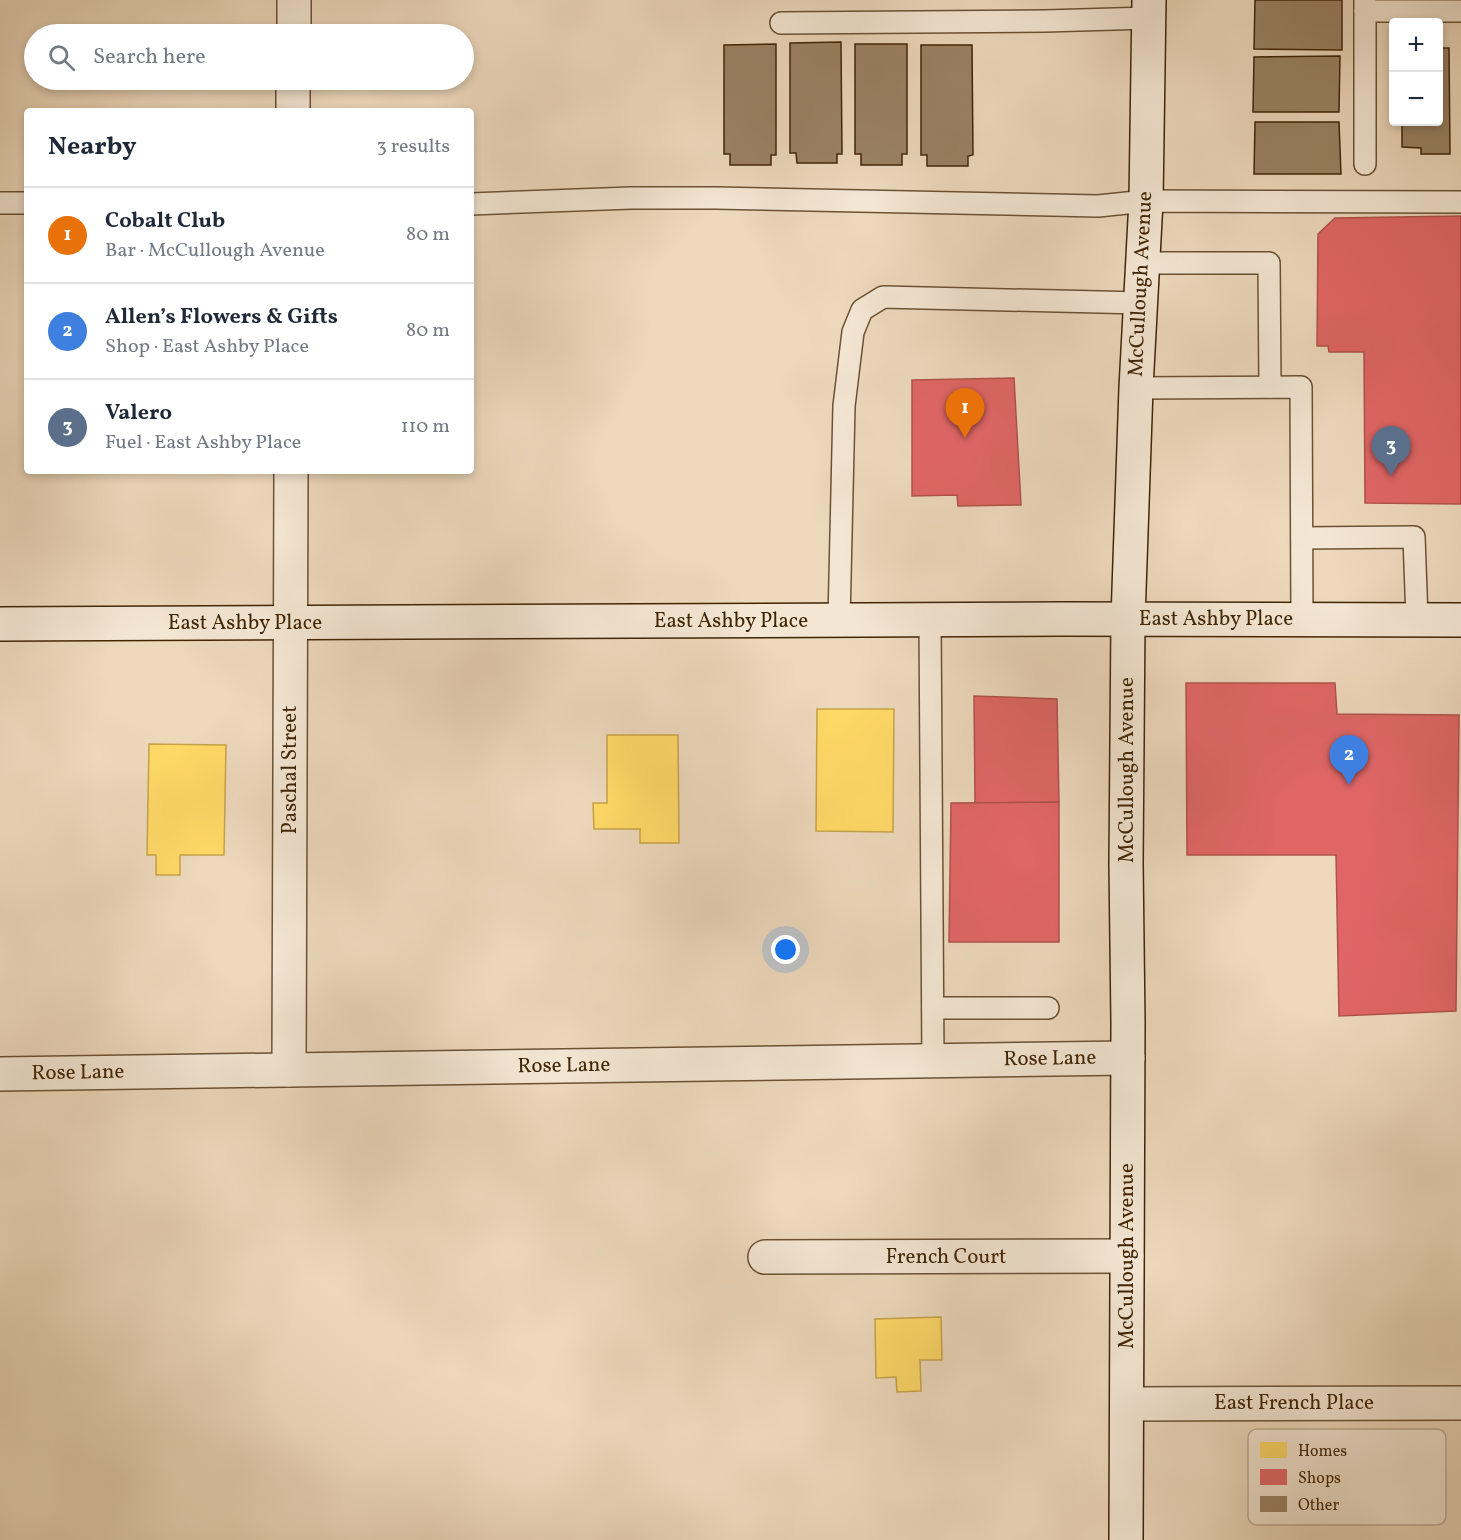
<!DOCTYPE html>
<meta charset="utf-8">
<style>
:root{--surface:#fff;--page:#f6f6f7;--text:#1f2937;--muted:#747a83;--line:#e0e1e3;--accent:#ea580c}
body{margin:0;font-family:Vollkorn,serif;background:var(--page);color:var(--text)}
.controls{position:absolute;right:18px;top:18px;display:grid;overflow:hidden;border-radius:6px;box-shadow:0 3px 9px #0003}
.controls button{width:54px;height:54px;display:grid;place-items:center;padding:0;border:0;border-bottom:2px solid var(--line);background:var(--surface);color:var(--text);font:30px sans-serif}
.you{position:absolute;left:786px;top:950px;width:21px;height:21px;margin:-15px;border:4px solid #fff;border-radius:50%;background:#1a73e8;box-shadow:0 0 0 9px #1a73e833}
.badge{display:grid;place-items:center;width:39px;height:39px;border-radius:50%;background:var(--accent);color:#fff;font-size:20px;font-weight:700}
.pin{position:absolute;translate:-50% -50px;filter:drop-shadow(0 2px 3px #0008)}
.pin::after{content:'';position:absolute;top:32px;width:21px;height:18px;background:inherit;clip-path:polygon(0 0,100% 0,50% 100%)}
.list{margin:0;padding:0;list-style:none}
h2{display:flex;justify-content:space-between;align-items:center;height:78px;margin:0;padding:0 24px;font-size:26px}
h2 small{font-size:20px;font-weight:400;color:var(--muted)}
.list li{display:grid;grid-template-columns:39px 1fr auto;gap:18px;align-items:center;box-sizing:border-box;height:96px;padding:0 24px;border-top:2px solid var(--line)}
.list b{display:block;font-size:22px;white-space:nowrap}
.list p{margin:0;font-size:20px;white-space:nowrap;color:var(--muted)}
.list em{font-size:20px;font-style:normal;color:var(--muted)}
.icon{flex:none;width:33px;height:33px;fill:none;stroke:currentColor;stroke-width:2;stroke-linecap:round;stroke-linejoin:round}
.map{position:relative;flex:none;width:1461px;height:1540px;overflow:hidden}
.search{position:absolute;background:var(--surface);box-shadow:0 3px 9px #0003;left:24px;top:24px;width:450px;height:66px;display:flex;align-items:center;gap:15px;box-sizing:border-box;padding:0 21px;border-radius:33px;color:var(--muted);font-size:22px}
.panel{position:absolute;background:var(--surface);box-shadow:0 3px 9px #0003;left:24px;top:108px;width:450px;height:366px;border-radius:6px}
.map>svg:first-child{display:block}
.homes{fill:#ffd966;stroke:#c6a349;stroke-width:1.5}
.shops{fill:#e06666;stroke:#b05249;stroke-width:1.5}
.building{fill:#9a8264;stroke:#402505;stroke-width:1.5}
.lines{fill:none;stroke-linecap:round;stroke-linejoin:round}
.lane-casing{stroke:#6b5233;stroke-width:24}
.street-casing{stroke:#6b5233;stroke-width:36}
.secondary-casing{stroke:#402505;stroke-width:36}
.lane{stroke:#f3e6d3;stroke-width:21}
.street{stroke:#f3e6d3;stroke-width:33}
.secondary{stroke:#f3e6d3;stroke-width:33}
.labels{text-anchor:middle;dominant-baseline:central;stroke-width:6;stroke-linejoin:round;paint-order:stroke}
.street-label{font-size:21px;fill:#402505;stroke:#f3e6d3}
.key{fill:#f3e6d3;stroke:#bdac95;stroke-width:1.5}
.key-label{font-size:16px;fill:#402505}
</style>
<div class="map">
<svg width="1461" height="1540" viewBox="0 0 1461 1540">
<rect width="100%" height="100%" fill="#edd8bc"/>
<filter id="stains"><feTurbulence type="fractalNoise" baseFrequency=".00333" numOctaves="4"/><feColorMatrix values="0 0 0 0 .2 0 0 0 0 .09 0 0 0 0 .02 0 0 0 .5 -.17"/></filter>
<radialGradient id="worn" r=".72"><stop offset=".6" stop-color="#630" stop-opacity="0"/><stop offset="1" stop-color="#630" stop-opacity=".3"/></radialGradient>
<g class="homes">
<polygon points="817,709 894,709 893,832 816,831"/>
<polygon points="607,735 678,735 679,843 640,843 640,829 594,829 593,803 607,803"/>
<polygon points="149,744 226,745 224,855 180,855 180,875 156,875 156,855 147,855"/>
<polygon points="941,1317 942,1360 920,1360 921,1391 897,1392 896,1377 876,1378 875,1319"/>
</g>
<g class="shops">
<polygon points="1461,216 1461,504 1365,503 1364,352 1329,352 1328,346 1317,346 1318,234 1335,218"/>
<polygon points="1014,378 1021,505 958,506 957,495 912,496 912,380"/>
<polygon points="1186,683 1335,683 1337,714 1459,715 1456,1011 1339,1016 1336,855 1187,855"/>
<polygon points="974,696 1057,699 1059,802 975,803"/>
<polygon points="1059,802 1059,942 949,942 951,803"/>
</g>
<g class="building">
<polygon points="1255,0 1342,0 1342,50 1254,49"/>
<polygon points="841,42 842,154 837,154 837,163 797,163 796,153 790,153 790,43"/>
<polygon points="776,44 776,155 771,155 771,165 730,165 730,154 724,154 724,45"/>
<polygon points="855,44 907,44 907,154 902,154 902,165 861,165 861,154 855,154"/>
<polygon points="921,45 972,45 973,155 968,156 968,166 927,166 927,155 921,155"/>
<polygon points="1438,48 1449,48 1450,154 1421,154 1421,148 1402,147 1402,122 1438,122"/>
<polygon points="1340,56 1339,112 1253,112 1254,57"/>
<polygon points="1255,122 1339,122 1341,174 1254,174"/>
</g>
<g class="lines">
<g class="lane-casing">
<g id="lane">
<polyline points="1365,0 1365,164"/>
<polyline points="1365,11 1461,11"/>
<polyline points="781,23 1045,21 1149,18"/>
<polyline points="0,203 27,203"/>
<polyline points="471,204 631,198 716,198 1098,206 1146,201 1461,202"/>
<polyline points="1143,263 1269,263 1270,387"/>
<polyline points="1136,388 1301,387 1302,619"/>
<polyline points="1302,538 1414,537 1417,619"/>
<polyline points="839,620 844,406 853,332 862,310 883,297 1141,303"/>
<polyline points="930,621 933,1061"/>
<polyline points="933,1008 1048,1008"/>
</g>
</g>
<g class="street-casing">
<g id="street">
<polyline points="294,34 294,0"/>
<polyline points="293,111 293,80"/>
<polyline points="289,1070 291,471"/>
<polyline points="0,1074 1128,1058"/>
<polyline points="765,1257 1127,1256"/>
<polyline points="1127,1404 1461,1403"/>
</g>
</g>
<g class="secondary-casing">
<g id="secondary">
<polyline points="0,624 1062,619 1461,620"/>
<polyline points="1126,1540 1128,1023 1126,863 1128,619 1136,388 1146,201 1149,0"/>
</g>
</g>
<use href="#lane" class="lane"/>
<use href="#street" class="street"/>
<use href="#secondary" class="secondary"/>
</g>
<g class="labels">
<g class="street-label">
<text transform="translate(1141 284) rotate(-87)">McCullough Avenue</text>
<text x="1216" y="619">East Ashby Place</text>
<text x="731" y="621">East Ashby Place</text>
<text x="245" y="623">East Ashby Place</text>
<text transform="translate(290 770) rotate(-90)">Paschal Street</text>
<text transform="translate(1127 770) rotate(-90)">McCullough Avenue</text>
<text transform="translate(1050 1059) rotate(-1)">Rose Lane</text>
<text transform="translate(564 1066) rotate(-1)">Rose Lane</text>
<text transform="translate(78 1073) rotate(-1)">Rose Lane</text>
<text transform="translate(1127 1256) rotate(-90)">McCullough Avenue</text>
<text x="946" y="1257">French Court</text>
<text x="1294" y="1403">East French Place</text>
</g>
</g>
<rect x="1248" y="1429" width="198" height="96" rx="9" class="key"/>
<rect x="1260" y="1442" width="27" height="16" fill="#ffd966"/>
<rect x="1260" y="1469" width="27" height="16" fill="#e06666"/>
<rect x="1260" y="1496" width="27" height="16" fill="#9a8264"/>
<g class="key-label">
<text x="1298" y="1456">Homes</text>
<text x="1298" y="1483">Shops</text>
<text x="1298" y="1510">Other</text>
</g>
<rect width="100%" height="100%" filter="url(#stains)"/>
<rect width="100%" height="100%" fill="url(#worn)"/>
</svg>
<div class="controls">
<button>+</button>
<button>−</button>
</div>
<div class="you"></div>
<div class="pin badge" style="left:965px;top:438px;background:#e8710a">1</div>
<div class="pin badge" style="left:1349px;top:785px;background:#3f7fe0">2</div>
<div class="pin badge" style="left:1391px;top:476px;background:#5c6f8a">3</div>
<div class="search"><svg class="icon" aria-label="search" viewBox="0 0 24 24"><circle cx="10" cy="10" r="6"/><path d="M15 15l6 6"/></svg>Search here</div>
<section class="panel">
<h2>Nearby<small>3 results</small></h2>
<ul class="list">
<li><span class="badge" style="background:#e8710a">1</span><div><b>Cobalt Club</b><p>Bar · McCullough Avenue</p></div><em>80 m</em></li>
<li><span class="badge" style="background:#3f7fe0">2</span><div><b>Allen’s Flowers &amp; Gifts</b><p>Shop · East Ashby Place</p></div><em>80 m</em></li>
<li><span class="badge" style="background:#5c6f8a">3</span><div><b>Valero</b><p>Fuel · East Ashby Place</p></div><em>110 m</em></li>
</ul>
</section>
</div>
